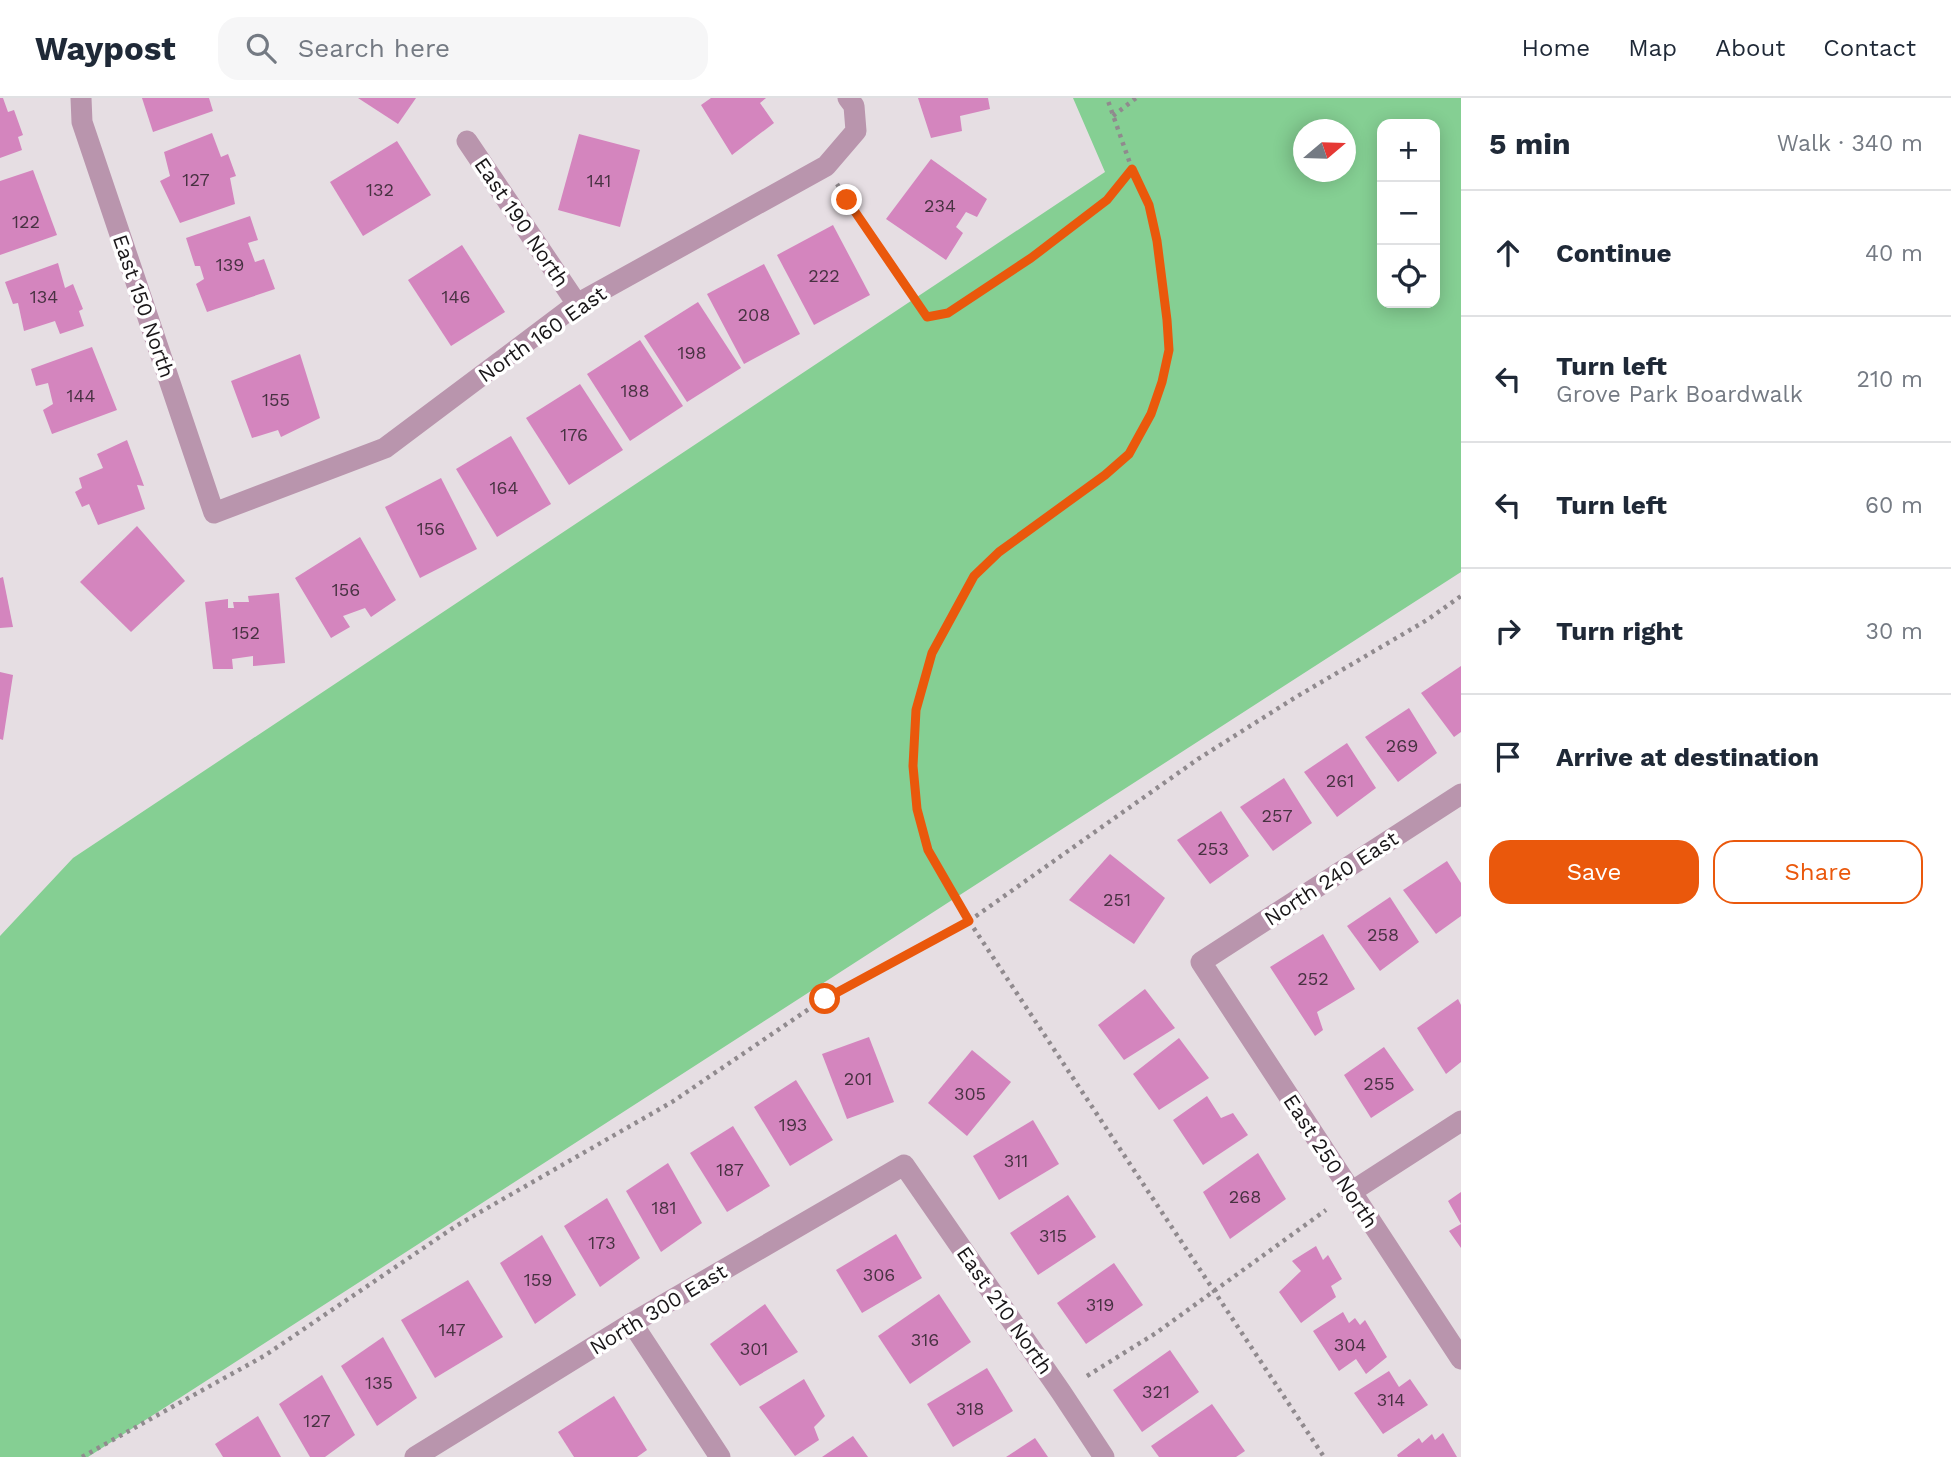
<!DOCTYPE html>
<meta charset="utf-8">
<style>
:root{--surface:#fff;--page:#f6f6f7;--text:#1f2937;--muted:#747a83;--line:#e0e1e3;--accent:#ea580c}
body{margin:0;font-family:"Work Sans",sans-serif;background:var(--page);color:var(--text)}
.controls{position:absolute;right:21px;top:21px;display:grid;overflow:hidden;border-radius:14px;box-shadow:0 4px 18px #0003}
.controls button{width:63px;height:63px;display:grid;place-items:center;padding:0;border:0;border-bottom:2px solid var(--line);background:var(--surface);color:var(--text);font:35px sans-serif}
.compass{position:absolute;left:1293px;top:21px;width:63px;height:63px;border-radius:50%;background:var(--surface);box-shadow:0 4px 18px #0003;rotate:71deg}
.stop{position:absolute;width:21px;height:21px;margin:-16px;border:5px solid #ea580c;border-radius:50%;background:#fff}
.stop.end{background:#ea580c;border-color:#fff;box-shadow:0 2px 7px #0008}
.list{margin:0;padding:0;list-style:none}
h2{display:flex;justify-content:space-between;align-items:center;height:91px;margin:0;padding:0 28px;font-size:30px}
h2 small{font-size:23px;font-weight:400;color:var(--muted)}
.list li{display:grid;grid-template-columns:46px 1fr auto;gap:21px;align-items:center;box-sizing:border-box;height:126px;padding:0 28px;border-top:2px solid var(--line)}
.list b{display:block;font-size:26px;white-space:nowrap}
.list p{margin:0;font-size:23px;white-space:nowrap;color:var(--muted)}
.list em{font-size:23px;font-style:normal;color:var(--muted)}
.actions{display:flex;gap:14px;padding:21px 28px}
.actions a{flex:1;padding:16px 0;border:2px solid var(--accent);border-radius:21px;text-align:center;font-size:24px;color:var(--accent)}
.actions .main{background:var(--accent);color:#fff}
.icon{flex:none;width:38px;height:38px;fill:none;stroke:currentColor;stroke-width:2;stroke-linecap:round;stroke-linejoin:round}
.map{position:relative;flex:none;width:1461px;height:1359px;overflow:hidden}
header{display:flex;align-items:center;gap:42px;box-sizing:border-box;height:98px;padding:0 35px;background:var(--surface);border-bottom:2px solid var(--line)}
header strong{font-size:33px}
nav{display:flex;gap:38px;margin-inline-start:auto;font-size:24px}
.search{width:490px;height:63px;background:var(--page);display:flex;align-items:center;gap:18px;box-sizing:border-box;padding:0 24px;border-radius:21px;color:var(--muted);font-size:26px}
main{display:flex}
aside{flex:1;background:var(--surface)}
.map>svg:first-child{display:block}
.green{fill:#85cf93;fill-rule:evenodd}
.building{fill:#d485be}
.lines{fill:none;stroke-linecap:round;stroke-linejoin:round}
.path{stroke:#908a8e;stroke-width:4.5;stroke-dasharray:3.5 5;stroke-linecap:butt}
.street{stroke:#b995ad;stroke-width:21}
.route{stroke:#ea580c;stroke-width:9}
.labels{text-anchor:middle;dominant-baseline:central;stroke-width:7;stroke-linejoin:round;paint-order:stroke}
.number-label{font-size:18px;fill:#483242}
.street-label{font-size:21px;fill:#191618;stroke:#fff}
</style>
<header>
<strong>Waypost</strong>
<div class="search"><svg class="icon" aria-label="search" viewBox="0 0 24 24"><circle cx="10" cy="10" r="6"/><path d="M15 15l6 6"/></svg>Search here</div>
<nav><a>Home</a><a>Map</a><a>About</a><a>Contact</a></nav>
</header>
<main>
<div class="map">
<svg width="1461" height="1359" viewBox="0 0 1461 1359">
<rect width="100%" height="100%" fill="#e6dee3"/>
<path class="green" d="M1073 0H1461V474L88 1359H0V838L73 760 1105 74ZM1382 26H1435V205H1382ZM1304 32H1346V74H1304Z"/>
<g class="building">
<polygon points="0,0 3,0 8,14 14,12 23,37 18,39 22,52 0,60"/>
<polygon points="142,0 209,0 213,13 153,34"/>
<polygon points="358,0 416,0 398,26"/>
<polygon points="711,0 766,0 760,5 774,25 732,57 701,7"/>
<polygon points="918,0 988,0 990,11 960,18 962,33 931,40"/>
<polygon points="212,35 221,59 228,56 236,78 230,80 235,106 180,125 160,83 170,78 164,54"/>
<polygon points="579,36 640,52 620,129 558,112"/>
<polygon points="397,43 431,97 363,138 330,84"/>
<polygon points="931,61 987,101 977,119 966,114 956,129 963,135 946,162 886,121"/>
<polygon points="33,72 57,137 0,157 0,83"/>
<polygon points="250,118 258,142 248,145 255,164 264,161 275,191 207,214 196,186 204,181 200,168 195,168 186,140"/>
<polygon points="833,127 870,197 814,227 777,157"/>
<polygon points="462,147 505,214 451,248 408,182"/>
<polygon points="58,165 65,190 73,186 83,211 79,213 84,228 60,236 55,223 24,233 18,205 13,206 5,184"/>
<polygon points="764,166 800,236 744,266 707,196"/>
<polygon points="698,204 741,270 687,304 644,238"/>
<polygon points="640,242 683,308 630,343 587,276"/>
<polygon points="92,249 117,312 52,336 43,312 53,306 48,285 36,288 31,271"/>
<polygon points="300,256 320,320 281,339 278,332 252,340 231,283"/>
<polygon points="580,286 623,352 569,387 526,320"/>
<polygon points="511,338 551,406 497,439 456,371"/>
<polygon points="127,342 144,388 137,387 145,411 98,427 89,406 82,409 75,394 82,390 79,380 103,370 97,356"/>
<polygon points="441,380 477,451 420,480 385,409"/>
<polygon points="137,428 185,483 131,534 80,484"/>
<polygon points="360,439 396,502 371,519 365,510 343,518 350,529 331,540 295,480"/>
<polygon points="3,479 13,529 0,530 0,480"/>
<polygon points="279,495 285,565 253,568 253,558 232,561 233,571 213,571 205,504 228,501 228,510 234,510 233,504 249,504 248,498"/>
<polygon points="1461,568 1461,634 1454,639 1421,595"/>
<polygon points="0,574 13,577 3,642 0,641"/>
<polygon points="1409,610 1437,655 1398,684 1365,639"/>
<polygon points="1347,645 1376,690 1337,719 1304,674"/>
<polygon points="1284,680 1312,725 1273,753 1240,709"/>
<polygon points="1221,713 1249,758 1210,786 1177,742"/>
<polygon points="1110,756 1165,800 1134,846 1069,802"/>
<polygon points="1447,763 1461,785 1461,818 1436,836 1403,792"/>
<polygon points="1390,799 1419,844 1380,873 1347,828"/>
<polygon points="1323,836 1355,891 1317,914 1323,932 1315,938 1270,869"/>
<polygon points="1145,891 1175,930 1124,962 1098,927"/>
<polygon points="1458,901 1461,907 1461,964 1446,976 1417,930"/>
<polygon points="869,939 894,1004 847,1021 822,956"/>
<polygon points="1179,940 1209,980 1159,1012 1133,976"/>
<polygon points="1384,949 1414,992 1371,1020 1344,977"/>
<polygon points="972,952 1011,984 967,1038 928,1005"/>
<polygon points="796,982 833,1042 790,1068 754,1009"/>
<polygon points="1207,998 1221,1020 1233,1015 1248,1037 1203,1067 1173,1022"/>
<polygon points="1033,1022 1059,1066 999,1102 973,1058"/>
<polygon points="733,1028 770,1088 727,1114 690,1055"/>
<polygon points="1258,1055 1286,1101 1230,1141 1203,1094"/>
<polygon points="668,1065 702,1125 661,1154 626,1093"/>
<polygon points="1461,1094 1461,1150 1449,1133 1461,1126 1448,1103"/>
<polygon points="1068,1097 1096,1139 1038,1177 1010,1135"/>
<polygon points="607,1100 640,1160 600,1189 564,1128"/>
<polygon points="896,1136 922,1180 862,1215 836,1172"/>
<polygon points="542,1137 576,1197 535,1226 500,1165"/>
<polygon points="1316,1148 1323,1162 1328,1157 1342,1181 1331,1188 1336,1199 1301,1225 1279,1194 1301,1173 1292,1163"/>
<polygon points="1114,1165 1143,1207 1086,1246 1057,1205"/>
<polygon points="468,1182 503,1239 435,1280 401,1222"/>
<polygon points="939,1196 971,1244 910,1286 878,1238"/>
<polygon points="765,1206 798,1254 740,1288 710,1246"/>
<polygon points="1343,1214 1349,1225 1355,1220 1360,1227 1365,1222 1387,1259 1366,1276 1356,1261 1339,1273 1313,1233"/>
<polygon points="383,1239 417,1300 377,1328 341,1268"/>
<polygon points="1170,1252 1199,1294 1142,1334 1113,1292"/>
<polygon points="987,1270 1013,1313 953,1349 927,1306"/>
<polygon points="1389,1273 1399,1289 1410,1281 1428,1307 1383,1336 1354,1295"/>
<polygon points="322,1277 355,1337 325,1359 310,1359 279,1306"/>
<polygon points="804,1281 825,1318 814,1329 819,1342 795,1358 759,1309"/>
<polygon points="614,1298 647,1352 637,1359 574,1359 558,1334"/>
<polygon points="1212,1306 1245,1353 1236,1359 1159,1359 1151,1348"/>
<polygon points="258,1318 281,1359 223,1359 215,1346"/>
<polygon points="1443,1335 1457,1359 1398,1359 1397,1357 1419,1340 1422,1345 1432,1336 1435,1342"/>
<polygon points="853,1338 868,1359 822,1359"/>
<polygon points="1035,1340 1048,1359 1006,1359"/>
</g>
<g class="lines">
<g class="path">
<polyline points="1113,18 1136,0"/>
<polyline points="1132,71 1149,107 1157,143 1167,222 1169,252 1162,284 1151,316 1129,356 1105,377 999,454 973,478 932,555 916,612 913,668 917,711 928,752 969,823 1324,1359"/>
<polyline points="837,86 927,219 948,215 1031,161 1107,102 1132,71 1107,0"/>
<polyline points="1087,1278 1156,1235 1326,1112"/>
<polyline points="82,1359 264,1258 456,1128 672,1004 825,900 969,823 1198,661 1296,599 1427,522 1461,498"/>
</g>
<g class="street">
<polyline points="81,0 82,24 214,415 385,350 577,206 826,68 856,33 854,8 848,0"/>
<polyline points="467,43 577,206"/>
<polyline points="1461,696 1201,864 1461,1261"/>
<polyline points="1351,1094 1461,1023"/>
<polyline points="632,1225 720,1359"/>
<polyline points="415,1359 632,1225 904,1067 1061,1294 1104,1359"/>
</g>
</g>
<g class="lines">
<polyline class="route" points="825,901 969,823 928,752 917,711 913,668 916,612 932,555 974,478 999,454 1105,377 1129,356 1151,316 1162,284 1169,252 1167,222 1157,143 1149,107 1132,71 1107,102 1031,160 948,215 927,219 847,102"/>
</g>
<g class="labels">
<g class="number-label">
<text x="196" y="81">127</text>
<text x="599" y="82">141</text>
<text x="380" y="91">132</text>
<text x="940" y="107">234</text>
<text x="26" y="123">122</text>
<text x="230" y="166">139</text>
<text x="824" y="177">222</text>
<text x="44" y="198">134</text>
<text x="456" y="198">146</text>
<text x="754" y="216">208</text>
<text x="692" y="254">198</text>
<text x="635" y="292">188</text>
<text x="81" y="297">144</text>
<text x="276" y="301">155</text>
<text x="574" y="336">176</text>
<text x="504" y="389">164</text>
<text x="431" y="430">156</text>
<text x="346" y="491">156</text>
<text x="246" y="534">152</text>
<text x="1402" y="647">269</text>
<text x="1340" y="682">261</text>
<text x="1277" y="717">257</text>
<text x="1213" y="750">253</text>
<text x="1117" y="801">251</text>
<text x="1383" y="836">258</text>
<text x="1313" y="880">252</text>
<text x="858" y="980">201</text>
<text x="1379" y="985">255</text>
<text x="970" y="995">305</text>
<text x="793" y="1026">193</text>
<text x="1016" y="1062">311</text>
<text x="730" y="1071">187</text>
<text x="1245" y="1098">268</text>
<text x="664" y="1109">181</text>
<text x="1053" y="1137">315</text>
<text x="602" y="1144">173</text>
<text x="879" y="1176">306</text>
<text x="538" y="1181">159</text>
<text x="1100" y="1206">319</text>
<text x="452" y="1231">147</text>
<text x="925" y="1241">316</text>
<text x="1350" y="1246">304</text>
<text x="754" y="1250">301</text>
<text x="379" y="1284">135</text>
<text x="1156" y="1293">321</text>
<text x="1391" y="1301">314</text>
<text x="970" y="1310">318</text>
<text x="317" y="1322">127</text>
</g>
<g class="street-label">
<text transform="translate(522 124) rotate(56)">East 190 North</text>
<text transform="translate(144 208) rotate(71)">East 150 North</text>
<text transform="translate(542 236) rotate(-35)">North 160 East</text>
<text transform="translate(1331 780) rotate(-33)">North 240 East</text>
<text transform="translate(1331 1063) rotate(57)">East 250 North</text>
<text transform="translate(658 1211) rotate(-31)">North 300 East</text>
<text transform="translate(1005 1212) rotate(55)">East 210 North</text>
</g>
</g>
</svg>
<div class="controls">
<button>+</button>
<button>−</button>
<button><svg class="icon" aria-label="locate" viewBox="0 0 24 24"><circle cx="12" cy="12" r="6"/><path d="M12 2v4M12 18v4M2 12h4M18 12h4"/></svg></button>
</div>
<svg class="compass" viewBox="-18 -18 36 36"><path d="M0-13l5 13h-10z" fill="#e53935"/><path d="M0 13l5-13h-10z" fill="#747a83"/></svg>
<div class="stop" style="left:825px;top:901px"></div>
<div class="stop end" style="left:847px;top:102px"></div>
</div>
<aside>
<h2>5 min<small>Walk · 340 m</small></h2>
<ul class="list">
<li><svg class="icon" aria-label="ahead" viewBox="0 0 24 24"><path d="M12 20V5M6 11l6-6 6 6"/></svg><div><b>Continue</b></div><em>40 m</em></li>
<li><svg class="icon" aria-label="left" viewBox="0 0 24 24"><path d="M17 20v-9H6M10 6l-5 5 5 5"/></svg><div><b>Turn left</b><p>Grove Park Boardwalk</p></div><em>210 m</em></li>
<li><svg class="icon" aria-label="left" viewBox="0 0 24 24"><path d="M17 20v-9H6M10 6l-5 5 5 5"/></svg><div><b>Turn left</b></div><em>60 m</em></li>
<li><svg class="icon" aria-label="right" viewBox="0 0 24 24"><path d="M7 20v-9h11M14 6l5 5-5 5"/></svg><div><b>Turn right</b></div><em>30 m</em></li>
<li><svg class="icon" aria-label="arrive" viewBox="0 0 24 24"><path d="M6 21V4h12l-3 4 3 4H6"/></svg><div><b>Arrive at destination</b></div></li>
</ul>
<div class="actions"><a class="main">Save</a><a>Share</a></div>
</aside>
</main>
